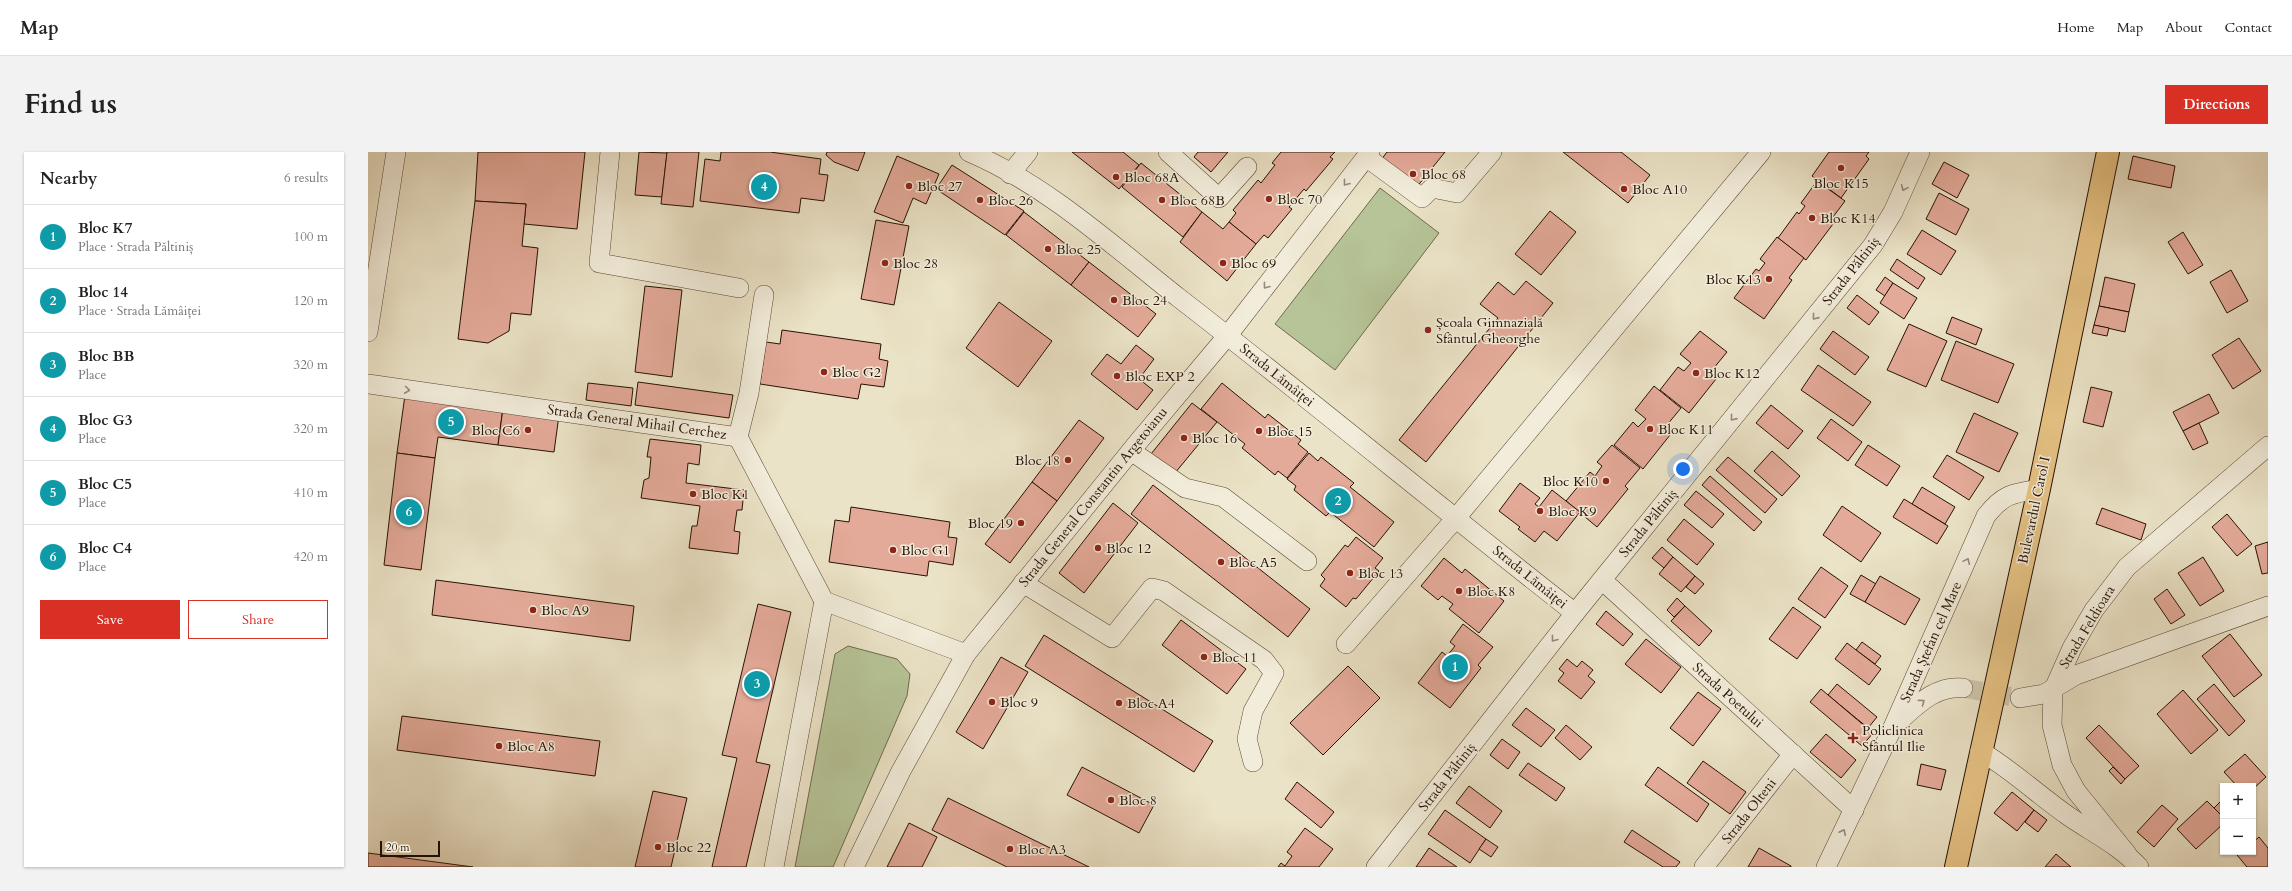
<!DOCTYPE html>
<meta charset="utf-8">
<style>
:root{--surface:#fff;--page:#f2f2f2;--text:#222;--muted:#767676;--line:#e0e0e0;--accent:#d93025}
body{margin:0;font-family:Cardo,serif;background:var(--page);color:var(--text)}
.controls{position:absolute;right:12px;bottom:12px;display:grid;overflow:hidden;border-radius:0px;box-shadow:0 1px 3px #0004}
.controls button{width:36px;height:36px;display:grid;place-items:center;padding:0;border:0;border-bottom:1px solid var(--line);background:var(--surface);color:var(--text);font:20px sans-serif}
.scale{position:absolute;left:12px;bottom:10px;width:60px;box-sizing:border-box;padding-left:4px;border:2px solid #271104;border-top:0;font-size:11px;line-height:14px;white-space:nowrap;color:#271104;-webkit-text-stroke:3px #f2eddb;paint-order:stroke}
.you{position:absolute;left:1315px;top:317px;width:14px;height:14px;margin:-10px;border:3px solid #fff;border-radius:50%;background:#1a73e8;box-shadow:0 0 0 6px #1a73e833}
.badge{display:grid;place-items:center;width:26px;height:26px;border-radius:50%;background:var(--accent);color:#fff;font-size:13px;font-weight:700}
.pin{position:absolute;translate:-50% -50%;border:2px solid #fff;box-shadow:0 1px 4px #0006}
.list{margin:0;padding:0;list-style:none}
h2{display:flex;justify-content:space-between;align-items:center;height:52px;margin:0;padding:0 16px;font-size:17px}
h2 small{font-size:13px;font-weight:400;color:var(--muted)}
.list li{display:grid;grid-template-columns:26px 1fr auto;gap:12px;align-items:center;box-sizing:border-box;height:64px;padding:0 16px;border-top:1px solid var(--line)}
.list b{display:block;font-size:15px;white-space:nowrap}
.list p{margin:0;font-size:13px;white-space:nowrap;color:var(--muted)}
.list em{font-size:13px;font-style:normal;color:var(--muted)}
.actions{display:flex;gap:8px;padding:12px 16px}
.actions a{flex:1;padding:9px 0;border:1px solid var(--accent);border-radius:0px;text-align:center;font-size:14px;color:var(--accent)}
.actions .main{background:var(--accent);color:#fff}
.map{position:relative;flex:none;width:1900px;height:715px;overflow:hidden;border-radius:0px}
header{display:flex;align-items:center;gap:24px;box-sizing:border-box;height:56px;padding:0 20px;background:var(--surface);border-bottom:1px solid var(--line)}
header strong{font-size:19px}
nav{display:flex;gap:22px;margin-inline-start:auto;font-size:14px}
.intro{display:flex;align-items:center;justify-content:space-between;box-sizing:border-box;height:96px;padding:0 24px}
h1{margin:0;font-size:28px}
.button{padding:10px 18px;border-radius:0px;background:var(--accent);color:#fff;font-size:14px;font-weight:700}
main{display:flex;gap:24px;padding:0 24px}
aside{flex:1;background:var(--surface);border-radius:0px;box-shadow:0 1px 3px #0004}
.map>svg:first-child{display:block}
.green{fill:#b6c497;stroke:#6e6a4e}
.building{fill:#e4aa99;stroke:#271104}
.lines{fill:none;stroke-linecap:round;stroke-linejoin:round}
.minor-tunnel{stroke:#cec4aa;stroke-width:19;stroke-dasharray:19 10;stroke-linecap:butt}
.minor-casing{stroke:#584635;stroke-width:20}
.major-casing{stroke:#271104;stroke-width:24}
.minor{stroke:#f2eddb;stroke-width:19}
.major{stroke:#e6c284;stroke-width:22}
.oneway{stroke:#978a7a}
.poi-dot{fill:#8f2418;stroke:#f2eddb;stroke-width:1.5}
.labels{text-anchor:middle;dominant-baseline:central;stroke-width:3;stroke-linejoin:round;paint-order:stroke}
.poi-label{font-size:14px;fill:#271104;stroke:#f2eddb;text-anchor:start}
.street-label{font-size:14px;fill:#271104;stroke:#f2eddb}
</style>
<header>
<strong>Map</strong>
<nav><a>Home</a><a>Map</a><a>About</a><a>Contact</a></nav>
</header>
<div class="intro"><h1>Find us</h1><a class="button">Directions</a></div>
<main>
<aside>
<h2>Nearby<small>6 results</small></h2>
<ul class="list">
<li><span class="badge" style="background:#0f9aa8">1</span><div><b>Bloc K7</b><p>Place · Strada Păltiniș</p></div><em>100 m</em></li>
<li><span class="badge" style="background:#0f9aa8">2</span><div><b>Bloc 14</b><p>Place · Strada Lămâiței</p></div><em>120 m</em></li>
<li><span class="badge" style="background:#0f9aa8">3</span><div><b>Bloc BB</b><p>Place</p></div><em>320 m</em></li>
<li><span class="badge" style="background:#0f9aa8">4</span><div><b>Bloc G3</b><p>Place</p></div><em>320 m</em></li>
<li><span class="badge" style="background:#0f9aa8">5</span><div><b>Bloc C5</b><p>Place</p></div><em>410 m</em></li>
<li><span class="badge" style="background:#0f9aa8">6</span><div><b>Bloc C4</b><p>Place</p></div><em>420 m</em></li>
</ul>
<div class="actions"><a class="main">Save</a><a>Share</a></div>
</aside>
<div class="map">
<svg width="1900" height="715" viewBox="0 0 1900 715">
<rect width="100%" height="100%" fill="#ebe3c7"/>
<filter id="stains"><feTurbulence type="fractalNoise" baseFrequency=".005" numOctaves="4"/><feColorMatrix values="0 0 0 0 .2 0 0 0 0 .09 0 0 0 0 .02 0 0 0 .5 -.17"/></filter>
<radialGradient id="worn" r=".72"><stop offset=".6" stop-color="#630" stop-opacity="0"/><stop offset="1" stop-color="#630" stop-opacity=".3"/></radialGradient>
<g class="green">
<polygon points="1012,36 1071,81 967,218 907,172"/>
<polygon points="480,494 529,507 542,522 539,544 465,715 427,715 467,502"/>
</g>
<g class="building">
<polygon points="110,0 217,0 209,77 156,72 158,52 107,49"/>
<polygon points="271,0 299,1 294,45 267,43"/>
<polygon points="331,0 325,55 293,52 299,0"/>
<polygon points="353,0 402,0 453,7 451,22 460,23 456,49 433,46 431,61 332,49 337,7 352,9"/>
<polygon points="459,0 497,0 490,19 466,10 458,3"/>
<polygon points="704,0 755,0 771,13 751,37"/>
<polygon points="830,0 860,0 843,20 826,5"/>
<polygon points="913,0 967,0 962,5 965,7 938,39 936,37 921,55 924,57 900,86 896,83 888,92 861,70 868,61 865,58 890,28 893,31 907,13 904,11"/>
<polygon points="1019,0 1077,0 1048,36 1013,8"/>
<polygon points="1195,0 1253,0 1282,23 1260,51"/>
<polygon points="1461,0 1501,0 1498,4 1501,7 1473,46 1444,24"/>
<polygon points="529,4 571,22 558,52 545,46 535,71 506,60"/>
<polygon points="1765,4 1807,14 1803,36 1760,27"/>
<polygon points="1576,10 1601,23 1589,46 1564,32"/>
<polygon points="773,11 834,60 815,85 754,35"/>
<polygon points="584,13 656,59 637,83 568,37"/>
<polygon points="1449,29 1477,49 1462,69 1465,72 1438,108 1410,86 1429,60 1431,62 1437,54 1433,51"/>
<polygon points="1571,41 1601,57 1588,83 1558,67"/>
<polygon points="107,49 158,52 154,94 170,96 163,163 143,161 141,179 120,191 90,187"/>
<polygon points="1182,59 1208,80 1173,123 1147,102"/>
<polygon points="656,60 721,110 703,133 638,83"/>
<polygon points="834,60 855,77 861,70 888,92 859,129 812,90"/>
<polygon points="508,68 541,74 526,153 493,147"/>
<polygon points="1554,78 1588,99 1573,123 1539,102"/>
<polygon points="1815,80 1835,113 1820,122 1800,90"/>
<polygon points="1409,85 1436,106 1421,126 1424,128 1396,167 1366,146 1388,117 1391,119 1397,111 1392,107"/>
<polygon points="1529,107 1557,126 1550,137 1522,118"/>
<polygon points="721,110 788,162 770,185 703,133"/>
<polygon points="1863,118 1880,149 1859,161 1842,130"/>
<polygon points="1517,125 1525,131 1517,144 1508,138"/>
<polygon points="1737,125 1767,132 1761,160 1731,154"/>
<polygon points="1158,129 1185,151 1058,310 1031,288 1130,166 1112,152 1130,130 1146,143"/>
<polygon points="1525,131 1549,146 1536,167 1512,151"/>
<polygon points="277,134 314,138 304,225 267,220"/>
<polygon points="1489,143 1511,160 1501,173 1479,156"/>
<polygon points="631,150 684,189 650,235 598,196"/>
<polygon points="1731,154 1761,160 1757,180 1726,173"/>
<polygon points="1584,165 1614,177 1608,193 1578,181"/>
<polygon points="1541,172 1579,189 1558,235 1519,218"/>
<polygon points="1726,173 1741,176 1739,184 1724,181"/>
<polygon points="414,178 513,192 511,207 520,209 516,235 493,232 490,247 392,232 398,190 412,192"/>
<polygon points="1332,179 1359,200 1345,217 1352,222 1321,261 1292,238 1310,215 1316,219 1323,211 1312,202"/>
<polygon points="1465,179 1501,205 1487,223 1452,197"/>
<polygon points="1871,186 1893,219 1865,237 1844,203"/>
<polygon points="1588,189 1646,212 1630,251 1573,228"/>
<polygon points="768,193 786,207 771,227 785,238 769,258 723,222 739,202 753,212"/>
<polygon points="1450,213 1503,250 1485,274 1433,238"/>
<polygon points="270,230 365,243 361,266 267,253"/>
<polygon points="220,231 265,236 263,254 218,248"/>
<polygon points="854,231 897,266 900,262 933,288 930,292 940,300 919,326 910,319 907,323 874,296 877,292 833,257"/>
<polygon points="1286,234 1313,256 1299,273 1306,278 1275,317 1246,293 1265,270 1270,275 1278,267 1267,258"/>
<polygon points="1723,235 1744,240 1735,275 1715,270"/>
<polygon points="1841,242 1851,261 1815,279 1805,260"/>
<polygon points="37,243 135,256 130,293 70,285 67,306 29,301"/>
<polygon points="824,251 849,270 807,321 783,302"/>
<polygon points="1403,253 1435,279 1420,297 1388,271"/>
<polygon points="135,256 191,263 186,300 130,293"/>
<polygon points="1606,261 1650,281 1631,320 1588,300"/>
<polygon points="1463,267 1494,290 1480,309 1449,286"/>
<polygon points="711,268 736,286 689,349 664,330"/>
<polygon points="1831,271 1840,291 1825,298 1815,279"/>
<polygon points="282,287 333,293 331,313 320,311 318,331 376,338 374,358 369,358 366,379 372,380 370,402 321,396 324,374 329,374 332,354 273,346 276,328 281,326 283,305 279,305"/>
<polygon points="1244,293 1272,316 1257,334 1260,337 1229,375 1198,349 1222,320 1227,324 1234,314 1229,310"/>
<polygon points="1500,293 1532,314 1519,334 1487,313"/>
<polygon points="1404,299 1432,324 1414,344 1386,319"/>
<polygon points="29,301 67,306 53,418 16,413"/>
<polygon points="941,301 950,309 953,305 986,331 982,335 1026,370 1006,395 962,360 958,364 926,338 928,334 919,327"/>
<polygon points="1579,303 1616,325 1601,348 1565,325"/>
<polygon points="1360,305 1409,347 1397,361 1348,318"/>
<polygon points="1342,324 1394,370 1386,379 1334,333"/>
<polygon points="664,330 689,349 642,411 617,392"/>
<polygon points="1152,331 1172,346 1167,352 1171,355 1184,338 1212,360 1189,389 1176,379 1167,390 1150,377 1152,375 1131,359"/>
<polygon points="785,333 942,457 920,485 763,362"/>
<polygon points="1554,335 1587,355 1577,372 1544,352"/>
<polygon points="1328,339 1356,362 1344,376 1316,353"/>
<polygon points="1536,347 1580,374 1569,392 1525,365"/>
<polygon points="745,351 770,371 716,441 691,421"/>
<polygon points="1474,354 1513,381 1493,410 1455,383"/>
<polygon points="483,355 582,370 580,385 589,386 585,413 561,409 559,424 461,410 467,368 481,370"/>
<polygon points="1734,356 1778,372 1773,388 1728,372"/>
<polygon points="1859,362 1884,392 1869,404 1844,375"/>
<polygon points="1316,367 1346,392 1329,413 1299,388"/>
<polygon points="988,385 1015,406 1007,416 1011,419 988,447 985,446 978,455 952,434 957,427 953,423 977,393 980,395"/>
<polygon points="1900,390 1900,421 1894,422 1887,394"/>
<polygon points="1294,395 1305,405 1296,416 1284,406"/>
<polygon points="1305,405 1327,424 1313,440 1291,422"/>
<polygon points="1835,405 1856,439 1832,454 1810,421"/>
<polygon points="1076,406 1094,421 1097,417 1136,449 1111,481 1081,457 1085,452 1074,444 1070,448 1053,434"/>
<polygon points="1453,415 1480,434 1457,466 1430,447"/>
<polygon points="1493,423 1508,432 1497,450 1482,442"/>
<polygon points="1327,424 1336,432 1327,442 1318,435"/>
<polygon points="1512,424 1552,447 1537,473 1497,450"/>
<polygon points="68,428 266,454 262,489 64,463"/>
<polygon points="1799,437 1817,463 1803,472 1786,447"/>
<polygon points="1309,446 1317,454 1306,465 1299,458"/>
<polygon points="390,452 423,460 388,610 402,613 378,715 344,715 369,606 354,603"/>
<polygon points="1317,454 1344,479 1331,494 1303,469"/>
<polygon points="1425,455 1453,475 1429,507 1401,487"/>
<polygon points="1238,459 1265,482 1255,494 1228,472"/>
<polygon points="813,468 878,517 859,542 794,493"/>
<polygon points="1095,472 1125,495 1110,513 1113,516 1082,556 1050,531 1074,500 1079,504 1087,494 1082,490"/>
<polygon points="1862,482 1894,523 1866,545 1834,504"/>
<polygon points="676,483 845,589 826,620 657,514"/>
<polygon points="1278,487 1313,515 1293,541 1257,512"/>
<polygon points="1494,490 1513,504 1507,512 1488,498"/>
<polygon points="1479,491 1513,517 1501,533 1467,507"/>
<polygon points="633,505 660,520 615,597 588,580"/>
<polygon points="1199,507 1209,515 1214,509 1225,518 1220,524 1227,530 1213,547 1190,529 1196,521 1191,517"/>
<polygon points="980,514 1012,546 955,603 922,571"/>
<polygon points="1469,532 1509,565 1500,576 1460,543"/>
<polygon points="1846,532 1877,569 1861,584 1829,547"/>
<polygon points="1453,537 1505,581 1494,594 1442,550"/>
<polygon points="1815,538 1850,578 1823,602 1789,562"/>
<polygon points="1330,540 1353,557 1325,594 1302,576"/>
<polygon points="1158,556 1187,578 1173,595 1144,573"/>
<polygon points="34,564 232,589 227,624 29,598"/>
<polygon points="1198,573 1224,595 1212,608 1187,586"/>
<polygon points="1731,573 1771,614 1757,627 1718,586"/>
<polygon points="1458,582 1488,608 1473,626 1442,600"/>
<polygon points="1134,587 1152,600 1140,617 1122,603"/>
<polygon points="1877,602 1898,625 1885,637 1885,634 1869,634 1856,620"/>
<polygon points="1335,609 1378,640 1362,662 1319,631"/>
<polygon points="1160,611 1197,636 1188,649 1151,623"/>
<polygon points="1553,612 1578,618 1573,638 1549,633"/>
<polygon points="714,615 786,653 771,681 699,643"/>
<polygon points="1290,615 1341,652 1329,670 1277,633"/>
<polygon points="1745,615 1757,627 1753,632 1741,619"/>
<polygon points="929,630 966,660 953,676 917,647"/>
<polygon points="1101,634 1134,659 1122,676 1088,651"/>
<polygon points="285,639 319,646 303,715 267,715"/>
<polygon points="1644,640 1666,658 1649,679 1626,661"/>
<polygon points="580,646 721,715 639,715 564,678"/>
<polygon points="1855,647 1855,665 1846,656"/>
<polygon points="1839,649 1855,665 1855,672 1828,697 1809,677"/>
<polygon points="1794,653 1810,667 1786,695 1769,680"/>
<polygon points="1077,658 1118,687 1102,711 1060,682"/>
<polygon points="1666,658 1679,668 1670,680 1657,670"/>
<polygon points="541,671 569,685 554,715 519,715"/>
<polygon points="937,676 965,697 951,715 910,715 913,711 917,714 924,704 919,700"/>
<polygon points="1264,678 1312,710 1308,715 1295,715 1256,690"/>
<polygon points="1891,685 1900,696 1900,715 1879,715 1869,703 1873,700 1885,700 1885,690"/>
<polygon points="1118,687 1130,695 1123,705 1111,697"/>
<polygon points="1061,696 1089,715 1048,715"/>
<polygon points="1391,696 1423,714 1423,715 1380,715"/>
<polygon points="0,701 105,715 0,715"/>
<polygon points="1688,702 1703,715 1677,715"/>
</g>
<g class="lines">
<polyline class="minor-tunnel" points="1595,536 1652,546"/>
<g class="minor-casing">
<g id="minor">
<polyline points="242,0 231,111 371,136"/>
<path d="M601 0C679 33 745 94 811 146 944 249 1074 357 1207 461"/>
<polyline points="800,0 851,46 879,15"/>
<polyline points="998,5 1054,46 1064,36 1089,41 1124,0"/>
<polyline points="642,22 660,0"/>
<polyline points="0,180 28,0"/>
<polyline points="0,232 370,285"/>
<polyline points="370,285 456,449 598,502"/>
<polyline points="370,285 381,241 396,143"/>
<polyline points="763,299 817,336 855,345 939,409"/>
<polyline points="1234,428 1486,658"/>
<polyline points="655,431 744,486 784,436 796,439 896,508 906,521 885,559 879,587 885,610"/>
<polyline points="978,492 1088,366 1393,0"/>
<polyline points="1652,546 1676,542 1708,523 1900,454"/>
<path d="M1530 570C1549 553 1568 533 1595 536"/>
<path d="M1612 599C1643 617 1669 642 1699 663 1723 680 1751 693 1771 715"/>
<polyline points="1759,702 1708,639 1694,613 1684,573 1685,539 1704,496 1726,458 1759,415 1900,294"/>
<polyline points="406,715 456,449"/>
<polyline points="486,715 533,619 598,502 771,289 860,183 1002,0"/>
<polyline points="1008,715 1207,461 1505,93 1525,60 1552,0"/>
<polyline points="1336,715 1425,602"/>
<path d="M1458 715 1525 575 1618 364C1635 342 1645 341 1671 337"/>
</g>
</g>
<g class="major-casing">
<polyline id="major" points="1588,715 1671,337 1740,0"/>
</g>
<use href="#minor" class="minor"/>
<use href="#major" class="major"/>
</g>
<defs><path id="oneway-chevron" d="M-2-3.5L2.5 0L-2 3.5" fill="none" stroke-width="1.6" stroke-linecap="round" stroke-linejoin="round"/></defs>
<g class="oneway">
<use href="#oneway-chevron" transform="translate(978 31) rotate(128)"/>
<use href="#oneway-chevron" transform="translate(1536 36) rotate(114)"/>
<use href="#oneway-chevron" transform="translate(898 134) rotate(127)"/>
<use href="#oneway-chevron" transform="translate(1447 165) rotate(129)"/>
<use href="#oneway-chevron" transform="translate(39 238) rotate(8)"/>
<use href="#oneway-chevron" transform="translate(1365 266) rotate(129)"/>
<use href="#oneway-chevron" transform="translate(1599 409) rotate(-66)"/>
<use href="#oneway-chevron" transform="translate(1186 487) rotate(128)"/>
<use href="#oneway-chevron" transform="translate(1554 550) rotate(-37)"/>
<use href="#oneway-chevron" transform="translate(1475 680) rotate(-64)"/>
</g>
<g class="poi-dot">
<circle cx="1473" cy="16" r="4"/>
<circle cx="1045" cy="22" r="4"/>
<circle cx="748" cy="25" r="4"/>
<circle cx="541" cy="34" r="4"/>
<circle cx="1256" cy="37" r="4"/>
<circle cx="901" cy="47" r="4"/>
<circle cx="612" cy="48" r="4"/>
<circle cx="794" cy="48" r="4"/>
<circle cx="1444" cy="66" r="4"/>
<circle cx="680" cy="97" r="4"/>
<circle cx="517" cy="111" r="4"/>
<circle cx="855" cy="111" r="4"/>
<circle cx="1401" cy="127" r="4"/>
<circle cx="746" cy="148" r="4"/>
<circle cx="1060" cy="178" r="4"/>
<circle cx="456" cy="220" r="4"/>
<circle cx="1328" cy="221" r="4"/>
<circle cx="749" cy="224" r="4"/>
<circle cx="1282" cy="277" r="4"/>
<circle cx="160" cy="278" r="4"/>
<circle cx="891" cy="279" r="4"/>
<circle cx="816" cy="286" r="4"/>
<circle cx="700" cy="308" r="4"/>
<circle cx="1238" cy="329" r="4"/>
<circle cx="325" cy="342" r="4"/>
<circle cx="1172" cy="359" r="4"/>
<circle cx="653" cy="371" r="4"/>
<circle cx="730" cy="396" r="4"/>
<circle cx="525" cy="398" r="4"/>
<circle cx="853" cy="410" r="4"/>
<circle cx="982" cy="421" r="4"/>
<circle cx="1091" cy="439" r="4"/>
<circle cx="165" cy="458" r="4"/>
<circle cx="836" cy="505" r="4"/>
<circle cx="624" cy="550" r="4"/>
<circle cx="751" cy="551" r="4"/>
<path d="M1483 580h4v4h4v4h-4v4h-4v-4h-4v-4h4z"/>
<circle cx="131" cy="594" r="4"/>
<circle cx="743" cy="648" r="4"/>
<circle cx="290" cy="695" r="4"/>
<circle cx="642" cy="697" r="4"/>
</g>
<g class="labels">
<g class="poi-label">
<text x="1053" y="22">Bloc 68</text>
<text x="756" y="25">Bloc 68A</text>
<text x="1473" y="31" text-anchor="middle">Bloc K15</text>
<text x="549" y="34">Bloc 27</text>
<text x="1264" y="37">Bloc A10</text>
<text x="909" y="47">Bloc 70</text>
<text x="620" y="48">Bloc 26</text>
<text x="802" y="48">Bloc 68B</text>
<text x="1452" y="66">Bloc K14</text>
<text x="688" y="97">Bloc 25</text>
<text x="525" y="111">Bloc 28</text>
<text x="863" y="111">Bloc 69</text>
<text x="1393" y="127" text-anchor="end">Bloc K13</text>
<text x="754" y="148">Bloc 24</text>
<text x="1068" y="170">Școala Gimnazială<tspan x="1068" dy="16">Sfântul Gheorghe</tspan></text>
<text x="464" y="220">Bloc G2</text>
<text x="1336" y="221">Bloc K12</text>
<text x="757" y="224">Bloc EXP 2</text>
<text x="1290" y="277">Bloc K11</text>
<text x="152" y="278" text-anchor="end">Bloc C6</text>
<text x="899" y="279">Bloc 15</text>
<text x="824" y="286">Bloc 16</text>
<text x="692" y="308" text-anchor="end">Bloc 18</text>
<text x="1230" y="329" text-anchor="end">Bloc K10</text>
<text x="333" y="342">Bloc K1</text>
<text x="1180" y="359">Bloc K9</text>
<text x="645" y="371" text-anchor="end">Bloc 19</text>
<text x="738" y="396">Bloc 12</text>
<text x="533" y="398">Bloc G1</text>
<text x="861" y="410">Bloc A5</text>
<text x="990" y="421">Bloc 13</text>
<text x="1099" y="439">Bloc K8</text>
<text x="173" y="458">Bloc A9</text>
<text x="844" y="505">Bloc 11</text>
<text x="632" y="550">Bloc 9</text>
<text x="759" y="551">Bloc A4</text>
<text x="1494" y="578">Policlinica<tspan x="1494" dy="16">Sfântul Ilie</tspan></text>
<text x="139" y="594">Bloc A8</text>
<text x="751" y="648">Bloc 8</text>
<text x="298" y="695">Bloc 22</text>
<text x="650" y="697">Bloc A3</text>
</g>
<g class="street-label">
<text transform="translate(1483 119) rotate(-52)">Strada Păltiniș</text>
<text transform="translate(909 223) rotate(39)">Strada Lămâiței</text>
<text transform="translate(269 270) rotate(8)">Strada General Mihail Cerchez</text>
<text transform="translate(725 345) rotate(-51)">Strada General Constantin Argetoianu</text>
<text transform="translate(1666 358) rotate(-78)">Bulevardul Carol I</text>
<text transform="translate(1280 371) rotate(-51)">Strada Păltiniș</text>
<text transform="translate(1162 425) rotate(39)">Strada Lămâiței</text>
<text transform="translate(1719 475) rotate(-59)">Strada Feldioara</text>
<text transform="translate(1563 490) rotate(-66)">Strada Ștefan cel Mare</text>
<text transform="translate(1360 543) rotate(42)">Strada Poetului</text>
<text transform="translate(1079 625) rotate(-52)">Strada Păltiniș</text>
<text transform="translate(1381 659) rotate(-52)">Strada Olteni</text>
</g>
</g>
<rect width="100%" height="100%" filter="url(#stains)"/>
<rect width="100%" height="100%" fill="url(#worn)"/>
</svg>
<div class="controls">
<button>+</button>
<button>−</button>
</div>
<div class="scale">20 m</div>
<div class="you"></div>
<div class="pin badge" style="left:1087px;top:515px;background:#0f9aa8">1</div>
<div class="pin badge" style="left:970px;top:349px;background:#0f9aa8">2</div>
<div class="pin badge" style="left:389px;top:532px;background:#0f9aa8">3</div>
<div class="pin badge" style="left:396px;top:35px;background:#0f9aa8">4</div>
<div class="pin badge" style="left:83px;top:270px;background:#0f9aa8">5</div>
<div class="pin badge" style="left:41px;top:360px;background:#0f9aa8">6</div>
</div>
</main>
